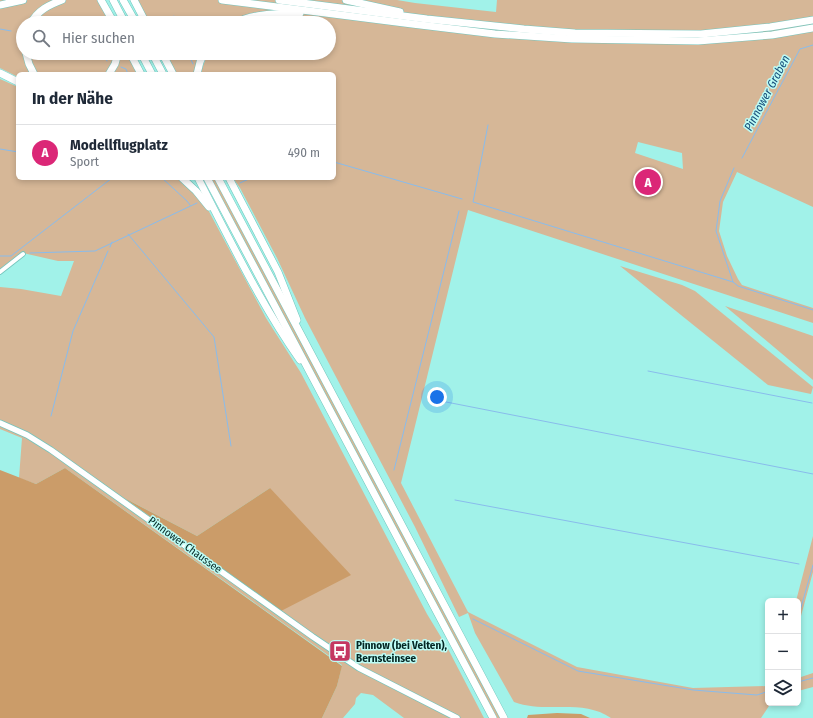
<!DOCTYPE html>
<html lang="de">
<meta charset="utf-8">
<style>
:root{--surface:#fff;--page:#f2f2f3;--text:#1f2937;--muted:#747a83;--line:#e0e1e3;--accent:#db2777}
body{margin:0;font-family:"Fira Sans Condensed",sans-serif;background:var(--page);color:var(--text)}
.controls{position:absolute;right:12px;bottom:12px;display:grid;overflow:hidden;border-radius:6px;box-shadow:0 2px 6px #0003}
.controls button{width:36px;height:36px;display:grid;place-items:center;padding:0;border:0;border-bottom:1px solid var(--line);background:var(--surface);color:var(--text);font:20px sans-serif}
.you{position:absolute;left:437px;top:397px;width:14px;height:14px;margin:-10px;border:3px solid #fff;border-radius:50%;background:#1a73e8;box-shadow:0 0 0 6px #1a73e833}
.badge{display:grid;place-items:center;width:26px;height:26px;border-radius:50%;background:var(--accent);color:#fff;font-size:13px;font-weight:700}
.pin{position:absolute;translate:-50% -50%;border:2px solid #fff;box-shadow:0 1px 4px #0006}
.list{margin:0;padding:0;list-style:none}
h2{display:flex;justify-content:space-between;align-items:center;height:52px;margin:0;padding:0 16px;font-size:17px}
h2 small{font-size:13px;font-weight:400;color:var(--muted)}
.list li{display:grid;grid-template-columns:26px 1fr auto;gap:12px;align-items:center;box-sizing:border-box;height:56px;padding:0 16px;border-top:1px solid var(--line)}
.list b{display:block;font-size:15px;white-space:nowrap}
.list p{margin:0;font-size:13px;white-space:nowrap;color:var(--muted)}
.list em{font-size:13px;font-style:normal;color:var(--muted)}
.icon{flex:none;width:22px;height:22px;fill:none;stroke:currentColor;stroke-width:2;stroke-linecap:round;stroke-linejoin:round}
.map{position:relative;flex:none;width:813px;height:718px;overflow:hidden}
.search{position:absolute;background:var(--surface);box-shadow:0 2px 6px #0003;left:16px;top:16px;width:320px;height:44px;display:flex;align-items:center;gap:10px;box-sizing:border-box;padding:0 14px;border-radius:22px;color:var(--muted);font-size:15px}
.panel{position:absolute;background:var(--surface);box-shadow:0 2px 6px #0003;left:16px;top:72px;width:320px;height:108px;border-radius:6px}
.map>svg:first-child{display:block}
.green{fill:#d6b797;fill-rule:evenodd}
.forest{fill:#cb9c69}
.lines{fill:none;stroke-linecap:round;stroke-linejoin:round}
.stream{stroke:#89bcec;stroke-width:1}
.street-casing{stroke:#74c4bc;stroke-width:5.5}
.secondary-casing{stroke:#74c4bc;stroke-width:7}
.highway-casing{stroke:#74c4bc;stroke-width:8}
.street{stroke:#fff;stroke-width:4}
.secondary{stroke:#fff;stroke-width:5.5}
.highway{stroke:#fff;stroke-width:7}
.labels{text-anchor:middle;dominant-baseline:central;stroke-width:3;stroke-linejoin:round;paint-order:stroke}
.street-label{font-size:11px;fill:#042724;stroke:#bdfcf5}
.poi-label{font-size:11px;font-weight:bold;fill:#042724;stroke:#bdfcf5;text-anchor:start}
.water-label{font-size:12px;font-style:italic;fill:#164d7a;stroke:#bdfcf5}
</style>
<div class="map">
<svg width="813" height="718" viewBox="0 0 813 718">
<rect width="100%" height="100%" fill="#a1f2e9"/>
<g class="green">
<path d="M0 0H99L110 23H34L52 1 28 23H23C23 45 20 53 31 74H18V77L0 68Z"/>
<path d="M136 0H397L415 3 496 12 497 0H813V207L737 172 723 202 719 231 727 256 738 279 742 285 813 308V323L468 210 401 483 468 612 577 667 693 688 768 686V703H771L761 718H611C582 698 546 714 514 702L475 633 468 613 459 617 415 527 305 318 277 258 240 188 233 178H334V74H200L208 53H329V23H242C265 16 286 17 309 17L282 12 240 19 230 23H148ZM638 142 682 153 683 169 635 153Z"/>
<polygon points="28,53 115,53 114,58 106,74 38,74 34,68"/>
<polygon points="120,53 129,53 140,74 113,74"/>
<polygon points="164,53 202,53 194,74 175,74"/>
<path d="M0 79 18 87V178H177L205 204 266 318 301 373 427 614 447 647 484 718H404L373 695 361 693 356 698 355 704 343 718H322L337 686 342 665 65 468 36 484 19 478 22 438 0 429V287L21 289 61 296 74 261H58L23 253 0 269ZM270 488 281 611 130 501 197 536Z"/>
<polygon points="211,178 214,178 500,718 497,718"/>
<polygon points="620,266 682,285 695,291 813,387 811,394 768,385"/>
<polygon points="725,306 813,336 813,380"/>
<polygon points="813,536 813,572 798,627 798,601 796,601"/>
<polygon points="813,673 813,687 798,691 798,678"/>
</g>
<g class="forest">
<polygon points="65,468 342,666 337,686 322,718 0,718 0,470 36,484"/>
<polygon points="270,488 351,575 281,611 126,499 197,536"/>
<polygon points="557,713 581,714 590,718 527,718 528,715"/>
</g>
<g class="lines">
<g class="stream">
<polyline points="174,16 177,23"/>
<polyline points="0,29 11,31"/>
<polyline points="99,53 103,54 107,61"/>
<polyline points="188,53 193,64"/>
<polyline points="121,67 126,69 128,74"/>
<polyline points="488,125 473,202 733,282"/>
<polyline points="0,149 18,152"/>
<polyline points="742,158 800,49 813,45"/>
<polyline points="334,162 462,199"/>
<polyline points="734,168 720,201 716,231 733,282 738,286 813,310"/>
<polyline points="162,178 187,201 190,205"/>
<polyline points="240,183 251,178"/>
<polyline points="128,234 214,337 231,446"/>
<polyline points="110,247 112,242"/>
<polyline points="30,253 95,251 197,203"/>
<polyline points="0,256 11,256 112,178"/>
<polyline points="648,371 812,403"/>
<polyline points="436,400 813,474"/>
<polyline points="51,416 73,331 108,251"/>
<polyline points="394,470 459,211"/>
<polyline points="455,500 799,564"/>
<polyline points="798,618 813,565"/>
<polyline points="473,619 578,671 693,690 757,695 766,692"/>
<polyline points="798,682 813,678"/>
</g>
<g class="street-casing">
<polyline id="street" points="0,272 23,254"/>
</g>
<g class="secondary-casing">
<polyline id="secondary" points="0,423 27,435 51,450 313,637 359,668 457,718"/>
</g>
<g class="highway-casing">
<g id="highway">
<polyline points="101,0 114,23"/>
<polyline points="113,0 125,23"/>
<polyline points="123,0 136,23"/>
<polyline points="134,0 146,23"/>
<polyline points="222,0 412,24 495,34 572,39 698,41 772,35 813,28"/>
<polyline points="279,0 427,19 524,29 575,33 701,34 770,27 813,20"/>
<polyline points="346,0 400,12"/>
<polyline points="0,5 23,0"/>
<path d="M31 23C38 10 49 5 62 0"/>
<path d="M235 23C255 13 278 14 300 13"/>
<polyline points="26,53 29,64 34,74"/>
<polyline points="130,53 141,74"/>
<polyline points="141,53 152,74"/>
<polyline points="152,53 163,74"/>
<polyline points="162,53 173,74"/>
<polyline points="0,73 18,82"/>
<polyline points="109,74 115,64 118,53"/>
<polyline points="197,74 200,62 204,53"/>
<polyline points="182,178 196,191 209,207"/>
<path d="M198 178C230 240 260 303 300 360"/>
<polyline points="207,178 493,718"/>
<polyline points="218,178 504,718"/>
<polyline points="229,178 278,272 297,320"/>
</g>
</g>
<use href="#street" class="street"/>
<use href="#secondary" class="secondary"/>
<use href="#highway" class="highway"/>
</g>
<defs>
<g id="bus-square" transform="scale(1.15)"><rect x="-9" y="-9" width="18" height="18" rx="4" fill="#c53761" stroke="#bdfcf5"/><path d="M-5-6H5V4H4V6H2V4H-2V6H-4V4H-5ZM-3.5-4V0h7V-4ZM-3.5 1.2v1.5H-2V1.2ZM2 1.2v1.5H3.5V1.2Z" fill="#fff"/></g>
</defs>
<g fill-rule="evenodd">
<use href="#bus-square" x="340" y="651"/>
</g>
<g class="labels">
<g class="street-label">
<text transform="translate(185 545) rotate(36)">Pinnower Chaussee</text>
</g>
<g class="poi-label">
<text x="356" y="645">Pinnow (bei Velten),<tspan x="356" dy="13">Bernsteinsee</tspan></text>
</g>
<g class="water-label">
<text transform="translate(767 93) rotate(-62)">Pinnower Graben</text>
</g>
</g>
</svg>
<div class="controls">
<button>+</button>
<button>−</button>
<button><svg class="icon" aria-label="layers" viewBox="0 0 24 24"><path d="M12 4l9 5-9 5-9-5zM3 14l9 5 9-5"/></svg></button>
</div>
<div class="you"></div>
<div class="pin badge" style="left:648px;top:182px">A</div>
<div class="search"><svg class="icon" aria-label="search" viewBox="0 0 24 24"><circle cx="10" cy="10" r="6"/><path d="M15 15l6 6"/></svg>Hier suchen</div>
<section class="panel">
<h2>In der Nähe<small></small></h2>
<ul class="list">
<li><span class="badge">A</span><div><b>Modellflugplatz</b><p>Sport</p></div><em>490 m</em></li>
</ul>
</section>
</div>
